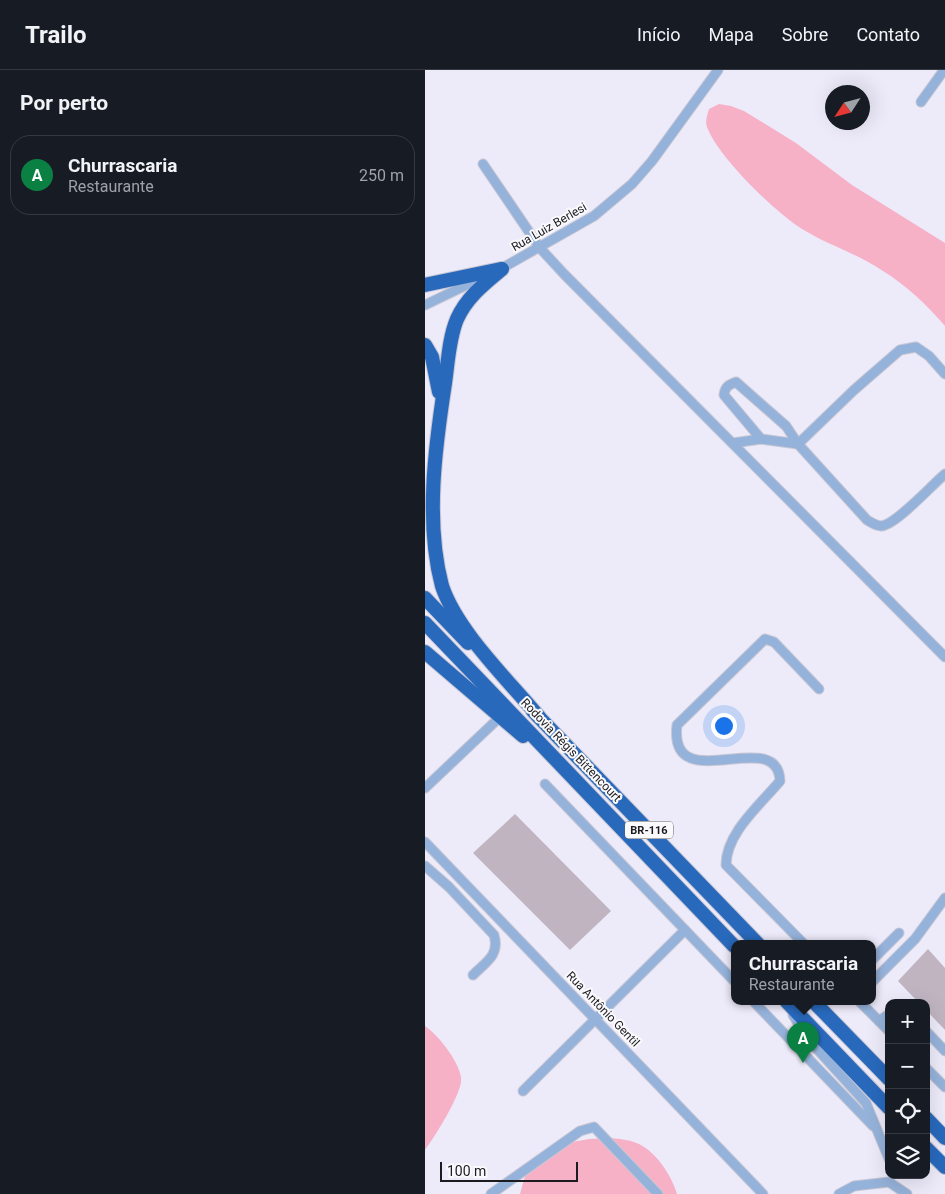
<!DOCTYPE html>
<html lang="pt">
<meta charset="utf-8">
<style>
:root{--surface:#171b24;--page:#20242c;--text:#f1f3f6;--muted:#9ea1a6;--line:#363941;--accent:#0b8043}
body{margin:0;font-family:Roboto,sans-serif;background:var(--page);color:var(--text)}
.controls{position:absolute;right:15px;bottom:15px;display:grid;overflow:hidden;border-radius:10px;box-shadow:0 5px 20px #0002}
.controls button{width:45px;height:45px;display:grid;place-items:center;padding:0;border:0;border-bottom:1px solid var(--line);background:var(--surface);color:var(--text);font:25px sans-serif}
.compass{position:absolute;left:400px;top:15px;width:45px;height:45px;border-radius:50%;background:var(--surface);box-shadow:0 5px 20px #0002;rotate:234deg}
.scale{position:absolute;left:15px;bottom:12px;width:138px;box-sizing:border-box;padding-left:5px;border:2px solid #1c1b20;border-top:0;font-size:14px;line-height:18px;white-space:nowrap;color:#1c1b20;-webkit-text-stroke:4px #fafafd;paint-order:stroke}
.you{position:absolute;left:298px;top:655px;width:18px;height:18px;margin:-12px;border:4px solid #fff;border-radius:50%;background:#1a73e8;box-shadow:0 0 0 8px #1a73e833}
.badge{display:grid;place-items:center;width:32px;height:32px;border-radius:50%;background:var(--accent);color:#fff;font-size:16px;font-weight:700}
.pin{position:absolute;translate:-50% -41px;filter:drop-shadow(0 1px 2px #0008)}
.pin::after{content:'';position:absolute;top:26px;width:18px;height:15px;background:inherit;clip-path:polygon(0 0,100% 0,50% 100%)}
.popup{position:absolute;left:306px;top:870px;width:145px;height:65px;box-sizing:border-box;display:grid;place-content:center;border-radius:10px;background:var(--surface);filter:drop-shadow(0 1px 4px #0005);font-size:16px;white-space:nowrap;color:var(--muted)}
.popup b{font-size:19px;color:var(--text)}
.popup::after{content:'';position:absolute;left:50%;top:100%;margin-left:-10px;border:10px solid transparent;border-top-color:var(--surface)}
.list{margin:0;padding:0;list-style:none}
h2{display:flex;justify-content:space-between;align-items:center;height:65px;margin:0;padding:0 20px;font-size:21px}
h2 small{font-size:16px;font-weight:400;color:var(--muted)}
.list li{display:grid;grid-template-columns:32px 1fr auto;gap:15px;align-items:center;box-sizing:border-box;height:80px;margin:0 10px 10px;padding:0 10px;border:1px solid var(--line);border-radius:20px}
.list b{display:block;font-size:19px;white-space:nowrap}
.list p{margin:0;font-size:16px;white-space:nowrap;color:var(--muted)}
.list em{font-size:16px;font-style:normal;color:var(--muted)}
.icon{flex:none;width:28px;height:28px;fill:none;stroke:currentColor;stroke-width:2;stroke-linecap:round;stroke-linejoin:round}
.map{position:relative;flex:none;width:520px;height:1124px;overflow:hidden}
header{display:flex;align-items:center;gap:30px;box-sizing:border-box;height:70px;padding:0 25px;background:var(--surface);border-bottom:1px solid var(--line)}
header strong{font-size:24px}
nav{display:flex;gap:28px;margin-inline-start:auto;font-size:18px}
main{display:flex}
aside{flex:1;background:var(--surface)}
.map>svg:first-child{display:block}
.green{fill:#f6b1c7}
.building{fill:#bfb4bf}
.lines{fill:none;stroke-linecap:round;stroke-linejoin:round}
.minor-casing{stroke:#c7c6d3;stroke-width:11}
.highway-casing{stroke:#c7c6d3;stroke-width:16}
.minor{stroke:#95b2da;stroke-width:9}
.highway{stroke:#2869bc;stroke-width:14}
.labels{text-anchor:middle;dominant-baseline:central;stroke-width:4;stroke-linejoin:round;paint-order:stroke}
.shield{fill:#fafafd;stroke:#5f5e62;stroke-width:1}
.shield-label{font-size:11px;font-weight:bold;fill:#1c1b20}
.street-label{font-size:12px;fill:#1c1b20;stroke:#fafafd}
</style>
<header>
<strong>Trailo</strong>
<nav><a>Início</a><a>Mapa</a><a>Sobre</a><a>Contato</a></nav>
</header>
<main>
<aside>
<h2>Por perto<small></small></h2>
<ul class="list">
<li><span class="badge">A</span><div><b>Churrascaria</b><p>Restaurante</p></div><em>250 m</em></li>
</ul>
</aside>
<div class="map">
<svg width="520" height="1124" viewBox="0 0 520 1124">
<rect width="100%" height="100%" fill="#edebfa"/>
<g class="green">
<path d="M294 34 306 36 319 41 371 73 427 115 520 173V256C502 235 482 216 458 201 433 184 403 175 377 159 350 142 293 87 282 57 280 51 282 46 284 39Z"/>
<path d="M0 956C14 966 33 990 36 1007 39 1021 9 1068 0 1080Z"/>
<path d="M186 1068C195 1069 206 1070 214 1074 231 1082 247 1106 252 1124H95L101 1102 136 1074 164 1069Z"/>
</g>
<g class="building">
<polygon points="90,744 186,841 145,880 48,783"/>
<polygon points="503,879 520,898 520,960 501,940 501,933 494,933 473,911"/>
</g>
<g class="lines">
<g class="minor-casing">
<g id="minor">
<polyline points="496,32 519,0"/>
<polyline points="58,94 115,178 139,204 520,587"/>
<polyline points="72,201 169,146 207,114 227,91 293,0"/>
<polyline points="0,235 58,207"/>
<path d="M336 369 299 325C300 317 303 315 311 312L361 356 373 374 442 450C447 453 454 458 460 455 475 450 507 415 520 404"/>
<polyline points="308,373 336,369 373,374"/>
<polyline points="373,374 429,320 475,280 491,277 504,286 520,304"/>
<polyline points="120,714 309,911"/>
<polyline points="0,718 75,647"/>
<polyline points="0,772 338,1124"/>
<path d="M0 796 24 817 69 865C75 885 61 892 48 905"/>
<path d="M379 874 301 795C301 763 335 735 355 711 353 654 243 730 252 655L340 569 349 572 394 619"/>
<polyline points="447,890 474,863"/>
<polyline points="447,912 490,869 520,828"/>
<polyline points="329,932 448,1056"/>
<polyline points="435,932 464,961"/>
<polyline points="368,945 382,968 441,1033 464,1089"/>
<polyline points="454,951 464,944"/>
<polyline points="501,961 520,981"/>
<polyline points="501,998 520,1017"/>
<polyline points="98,1021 260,860"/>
<polyline points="66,1124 155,1061 169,1057 233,1124"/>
<polyline points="414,1124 429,1116 464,1112 482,1124"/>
</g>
</g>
<g class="highway-casing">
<g id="highway">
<path d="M77 199C59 214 42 227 32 249 24 268 23 292 20 313 10 378 0 452 17 516 32 561 83 610 114 647"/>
<polyline points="0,215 76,199"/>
<polyline points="0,275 7,287 14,322"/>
<polyline points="0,528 43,573"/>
<polyline points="0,553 309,876"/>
<polyline points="0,582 98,666"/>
<polyline points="108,641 333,874"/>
<polyline points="362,932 464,1038"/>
<polyline points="389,932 464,1009"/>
<polyline points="501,1048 520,1068"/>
<polyline points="501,1078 520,1097"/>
</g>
</g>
<use href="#minor" class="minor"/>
<use href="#highway" class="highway"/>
</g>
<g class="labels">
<rect class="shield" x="200" y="751.5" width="48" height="17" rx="4"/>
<g class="shield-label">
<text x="224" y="760">BR-116</text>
</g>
<g class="street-label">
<text transform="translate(124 157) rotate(-30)">Rua Luiz Berlesi</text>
<text transform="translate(146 680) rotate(46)">Rodovia Régis Bittencourt</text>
<text transform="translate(178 939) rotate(46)">Rua Antônio Gentil</text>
</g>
</g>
</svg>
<div class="controls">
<button>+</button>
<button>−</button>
<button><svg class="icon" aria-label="locate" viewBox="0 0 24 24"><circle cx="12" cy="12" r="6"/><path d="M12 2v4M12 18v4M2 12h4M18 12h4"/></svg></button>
<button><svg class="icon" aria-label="layers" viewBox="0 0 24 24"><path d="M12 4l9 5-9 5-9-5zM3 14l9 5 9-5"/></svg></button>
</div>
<svg class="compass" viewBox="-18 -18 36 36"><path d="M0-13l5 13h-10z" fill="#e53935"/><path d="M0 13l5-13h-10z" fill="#9ea1a6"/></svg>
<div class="scale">100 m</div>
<div class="you"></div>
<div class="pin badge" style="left:378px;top:993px">A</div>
<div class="popup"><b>Churrascaria</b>Restaurante</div>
</div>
</main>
